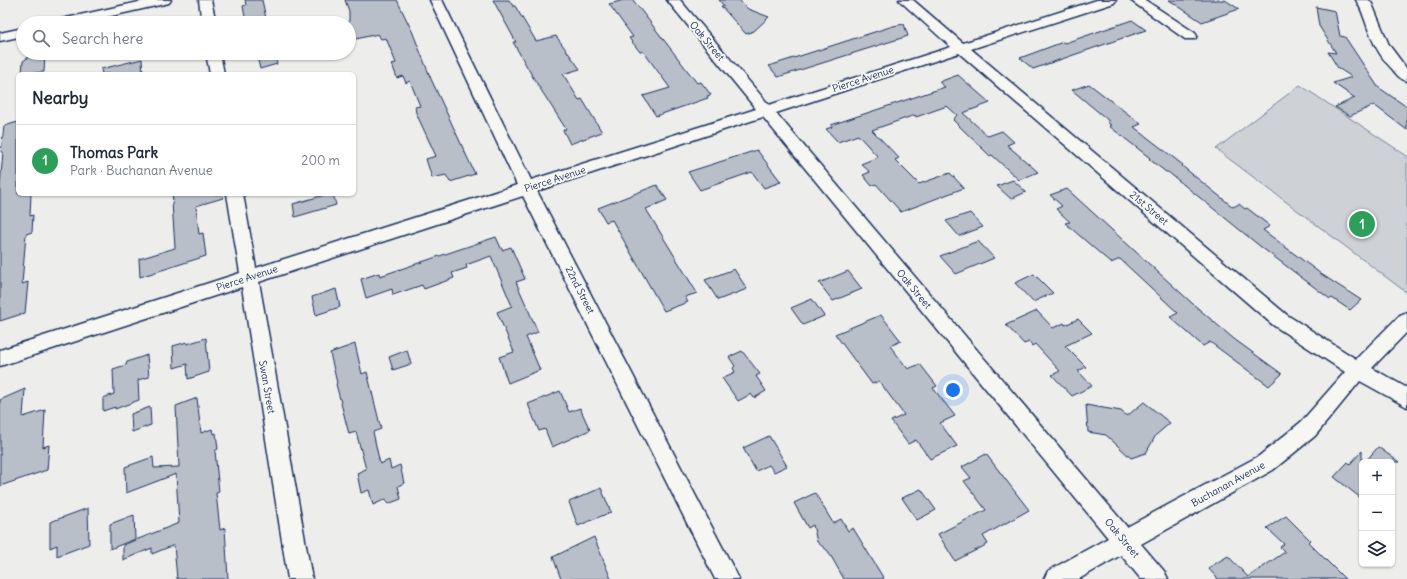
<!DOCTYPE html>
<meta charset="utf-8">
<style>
:root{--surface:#fff;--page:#f2f2f3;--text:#1f2937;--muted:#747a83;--line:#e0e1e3;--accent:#c8321e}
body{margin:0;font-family:Delius,sans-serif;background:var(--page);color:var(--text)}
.controls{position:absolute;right:12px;bottom:12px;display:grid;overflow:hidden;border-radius:6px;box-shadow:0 1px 3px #0004}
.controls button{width:36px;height:36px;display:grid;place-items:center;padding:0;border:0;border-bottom:1px solid var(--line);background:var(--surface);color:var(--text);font:20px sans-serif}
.you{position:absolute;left:953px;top:390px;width:14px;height:14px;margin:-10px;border:3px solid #fff;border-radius:50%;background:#1a73e8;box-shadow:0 0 0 6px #1a73e833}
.badge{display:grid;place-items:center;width:26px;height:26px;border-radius:50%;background:var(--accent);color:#fff;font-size:13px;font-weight:700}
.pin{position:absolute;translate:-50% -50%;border:2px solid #fff;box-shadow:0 1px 4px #0006}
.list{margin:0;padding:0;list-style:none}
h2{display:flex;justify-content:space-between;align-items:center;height:52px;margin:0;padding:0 16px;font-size:17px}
h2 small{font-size:13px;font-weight:400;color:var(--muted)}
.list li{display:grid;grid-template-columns:26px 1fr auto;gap:12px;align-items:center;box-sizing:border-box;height:72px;padding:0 16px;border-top:1px solid var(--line)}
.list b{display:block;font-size:15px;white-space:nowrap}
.list p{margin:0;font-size:13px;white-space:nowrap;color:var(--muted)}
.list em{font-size:13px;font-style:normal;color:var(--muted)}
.icon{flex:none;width:22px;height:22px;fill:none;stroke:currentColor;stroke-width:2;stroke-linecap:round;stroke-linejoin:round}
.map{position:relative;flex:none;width:1407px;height:579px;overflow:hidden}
.search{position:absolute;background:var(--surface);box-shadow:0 1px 3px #0004;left:16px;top:16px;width:340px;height:44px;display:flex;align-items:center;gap:10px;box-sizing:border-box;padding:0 14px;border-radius:22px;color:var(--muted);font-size:15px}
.panel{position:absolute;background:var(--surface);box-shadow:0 1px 3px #0004;left:16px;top:72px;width:340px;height:124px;border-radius:6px}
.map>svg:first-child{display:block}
.green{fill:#ced2d7;stroke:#74809a}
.building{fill:#b9bfc8;stroke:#1b2f5e}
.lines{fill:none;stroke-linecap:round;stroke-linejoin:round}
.minor-casing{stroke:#1b2f5e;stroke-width:3}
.minor{fill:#f6f6f2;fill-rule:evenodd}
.labels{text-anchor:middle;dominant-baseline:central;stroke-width:4;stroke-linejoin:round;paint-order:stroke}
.street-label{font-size:10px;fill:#1b2f5e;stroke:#f6f6f2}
</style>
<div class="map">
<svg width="1407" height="579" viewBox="0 0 1407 579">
<rect width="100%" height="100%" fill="#edeeec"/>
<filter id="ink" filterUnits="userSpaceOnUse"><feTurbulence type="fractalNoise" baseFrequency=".025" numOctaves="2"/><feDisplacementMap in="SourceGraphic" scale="8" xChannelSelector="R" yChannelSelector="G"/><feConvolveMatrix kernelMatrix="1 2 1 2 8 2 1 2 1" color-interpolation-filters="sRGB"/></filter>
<g filter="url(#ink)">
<polygon class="green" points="1300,85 1407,156 1407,293 1216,149"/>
<g class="building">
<polygon points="245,0 262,0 267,23 246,23 243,6 246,5"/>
<polygon points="345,0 397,0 412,31 431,79 475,174 450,182 446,175 432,178 426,159 436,156 416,113 415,107 420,106 410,81 406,83 403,76 397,78 392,64 396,63 386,38 381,39 378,34 356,39 353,31 349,32 349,11"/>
<polygon points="493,0 509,0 513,6 515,6 536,41 556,36 580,69 563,74 579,100 582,99 602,132 570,144 563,130 566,129 534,79 513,42 516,42"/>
<polygon points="624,0 633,0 697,83 701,82 711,95 707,96 708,98 656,116 643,96 670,88 643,51 640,52 629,38 633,37 609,4"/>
<polygon points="719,0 739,0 748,9 769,17 754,31 746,34 721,6 724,6"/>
<polygon points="1169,0 1225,0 1239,9 1202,22"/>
<polygon points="1316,7 1335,11 1340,36 1345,37 1378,87 1407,107 1407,130 1374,105 1350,116 1335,107 1355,98 1333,83 1352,77 1338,68 1328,52 1336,53 1319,26"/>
<polygon points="1132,20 1146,30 1033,69 1020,58 1063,42 1065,43"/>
<polygon points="904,24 908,36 778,77 769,66 893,26"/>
<polygon points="35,53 45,53 44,72 22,74 23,61"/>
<polygon points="268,53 274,53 277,64 260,69 257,56"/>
<polygon points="142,59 143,74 102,74 101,69"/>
<polygon points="958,75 990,103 963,113 988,136 1002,131 1014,142 1007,145 1038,172 1019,180 992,155 990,156 953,120 958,114 957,115 947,106 916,117 915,115 872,130 899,158 895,160 919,184 950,173 964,188 901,212 876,184 872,186 863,175 870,172 861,164 878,157 858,135 838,142 826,129 832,127 831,125 945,87 939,82"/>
<polygon points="1089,84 1141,124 1134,127 1183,165 1182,166 1233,207 1239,204 1245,209 1247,208 1270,226 1263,230 1321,274 1361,300 1350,310 1332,298 1330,299 1261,247 1168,172 1166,172 1149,159 1150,158 1109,126 1111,125 1107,122 1109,121 1072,90"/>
<polygon points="18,122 18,194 31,194 30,216 33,215 32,232 26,234 22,284 28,282 25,313 0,321 0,186 3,152 1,152 4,126"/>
<polygon points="757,150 781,182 764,188 752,172 700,190 688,172"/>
<polygon points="1013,180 1026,192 1011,199 997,186"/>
<polygon points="657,185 667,200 646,209 697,293 685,297 688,302 664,311 612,220 606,222 598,208"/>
<polygon points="1067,189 1193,304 1234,339 1282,374 1269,386 1210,342 1203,346 1170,317 1178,313 1120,259 1111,263 1065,223 1070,222 1056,209 1062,206 1050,195"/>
<polygon points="172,194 222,194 223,198 196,206 199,234 203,233 206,256 140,277 139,259 175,248 172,202 173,201"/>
<polygon points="328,194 333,194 336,205 295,217 293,204"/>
<polygon points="970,213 983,227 959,236 946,221"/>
<polygon points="496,237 502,250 511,247 525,279 516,282 538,332 526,337 540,370 508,383 499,357 514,352 497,312 512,306 491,256 466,265 467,268 452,273 454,278 424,289 422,285 393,295 392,289 366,298 361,279 379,273 380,276 392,272"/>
<polygon points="978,241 994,258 956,274 940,256"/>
<polygon points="734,269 747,289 718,300 705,280"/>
<polygon points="848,271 862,289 833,301 819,283"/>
<polygon points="1034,274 1053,293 1033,302 1015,283"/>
<polygon points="336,289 340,307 316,315 312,297"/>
<polygon points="812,299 824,316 803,325 791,308"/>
<polygon points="1037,311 1053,328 1064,323 1065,325 1078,319 1092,333 1065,346 1086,367 1078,371 1092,386 1072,396 1052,375 1060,371 1035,344 1032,346 1029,342 1024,344 1006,325"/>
<polygon points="881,315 901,341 890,346 908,369 920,364 937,386 933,388 955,416 940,423 957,446 930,459 916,440 908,444 891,421 904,415 879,381 872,384 835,334"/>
<polygon points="206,338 209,372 188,379 187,364 174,368 173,346 187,342 187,344"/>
<polygon points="355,344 362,374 367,372 381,429 373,432 380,464 389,460 391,469 400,465 404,483 398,486 401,499 388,504 386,499 373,505 369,490 361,493 357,473 366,469 356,432 349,434 336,384 337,383 330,353"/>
<polygon points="407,350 411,364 393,370 389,357"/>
<polygon points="742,351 760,374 756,376 766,391 754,398 751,394 738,401 722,378 735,372 733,368 735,366 729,357"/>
<polygon points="147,355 149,377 138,380 139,400 115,409 115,407 103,411 103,398 114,394 113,369 126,365 127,362"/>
<polygon points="25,389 23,417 45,410 43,447 49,445 47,470 0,486 0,400"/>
<polygon points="560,391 569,412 580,408 590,430 552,447 545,429 539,431 528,404"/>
<polygon points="197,398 201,433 212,429 213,434 216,433 218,449 215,451 219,492 216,493 220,530 225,528 228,579 177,579 174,545 152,554 152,548 123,560 123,545 179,523 176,474 126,493 125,467 153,457 154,468 179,467 176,406"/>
<polygon points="1144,402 1170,423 1156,435 1146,453 1131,458 1106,435 1088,432 1086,405 1121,411 1127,416"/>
<polygon points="150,407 151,425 132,432 131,414"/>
<polygon points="769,436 787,466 774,472 769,465 756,471 743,448"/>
<polygon points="1378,447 1399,462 1365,462"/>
<polygon points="1362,451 1362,499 1334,477 1348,462 1350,464"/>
<polygon points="986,454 1029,510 983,536 988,544 955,561 938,534 986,510 964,481 971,478 962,467"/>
<polygon points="601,488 611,512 578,526 569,502"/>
<polygon points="921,489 936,510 917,520 902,498"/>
<polygon points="815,493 833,523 841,519 848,531 853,528 884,579 844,579 828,551 817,542 813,525 808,528 794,503"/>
<polygon points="88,508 89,544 57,556 57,545 50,548 50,522"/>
<polygon points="134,515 135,539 110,549 110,524"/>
<polygon points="1286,516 1310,540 1308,542 1345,579 1218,579 1208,568 1228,556 1248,577 1285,552 1280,547 1284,544 1267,528"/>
<polygon points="594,537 611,579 561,579 553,557"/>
</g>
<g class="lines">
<g class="minor-casing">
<g id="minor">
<polygon points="148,0 171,0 169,3 80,23 55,23 57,20"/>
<polygon points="199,0 211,0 216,23 202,23"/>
<path d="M430 0H442L531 180 756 109 667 0H680L769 105 951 47 899 0H913L963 43 1097 0H1116L1114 3 971 49 1287 315 1356 359 1400 315 1407 312V332L1372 368 1407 388V407L1360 381 1315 436 1273 470 1141 544 1164 571 1168 579H1141L1121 555 1079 579H1044L1048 571 1108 538 763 117 537 191 739 579H715L523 196 259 282 312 579H288L242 287 0 366V350L240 273 227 194H243L256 268 517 185ZM959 53 1273 325 1345 372 1301 422 1259 456 1127 527 776 113Z"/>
<polygon points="1130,0 1145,0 1195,33 1197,36 1195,39 1185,39"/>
<path d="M1356 0H1369L1372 4 1389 45 1407 69V81C1401 80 1397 75 1393 70 1383 60 1375 47 1370 34 1365 22 1363 11 1356 0Z"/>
<polygon points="23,28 23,36 0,41 0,33"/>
<polygon points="206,53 220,53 224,74 210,74"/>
</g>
</g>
<use href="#minor" class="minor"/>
</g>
</g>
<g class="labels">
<g class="street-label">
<text transform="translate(707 41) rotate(50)">Oak Street</text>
<text transform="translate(863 79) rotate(-18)">Pierce Avenue</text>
<text transform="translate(555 179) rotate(-18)">Pierce Avenue</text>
<text transform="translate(1149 208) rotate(40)">21st Street</text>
<text transform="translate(247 278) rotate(-18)">Pierce Avenue</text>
<text transform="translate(914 289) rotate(50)">Oak Street</text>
<text transform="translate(580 290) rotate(63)">22nd Street</text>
<text transform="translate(267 387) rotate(80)">Swan Street</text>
<text transform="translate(1228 484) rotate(-29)">Buchanan Avenue</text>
<text transform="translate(1122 538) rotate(50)">Oak Street</text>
</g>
</g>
</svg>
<div class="controls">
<button>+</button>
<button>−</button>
<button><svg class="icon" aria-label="layers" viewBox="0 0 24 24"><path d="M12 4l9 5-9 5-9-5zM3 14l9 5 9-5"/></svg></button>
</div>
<div class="you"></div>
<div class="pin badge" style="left:1362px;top:224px;background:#2e9e5b">1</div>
<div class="search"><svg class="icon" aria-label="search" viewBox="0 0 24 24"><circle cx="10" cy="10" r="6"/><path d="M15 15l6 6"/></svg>Search here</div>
<section class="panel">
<h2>Nearby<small></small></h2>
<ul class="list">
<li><span class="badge" style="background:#2e9e5b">1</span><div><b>Thomas Park</b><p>Park · Buchanan Avenue</p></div><em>200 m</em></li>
</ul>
</section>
</div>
